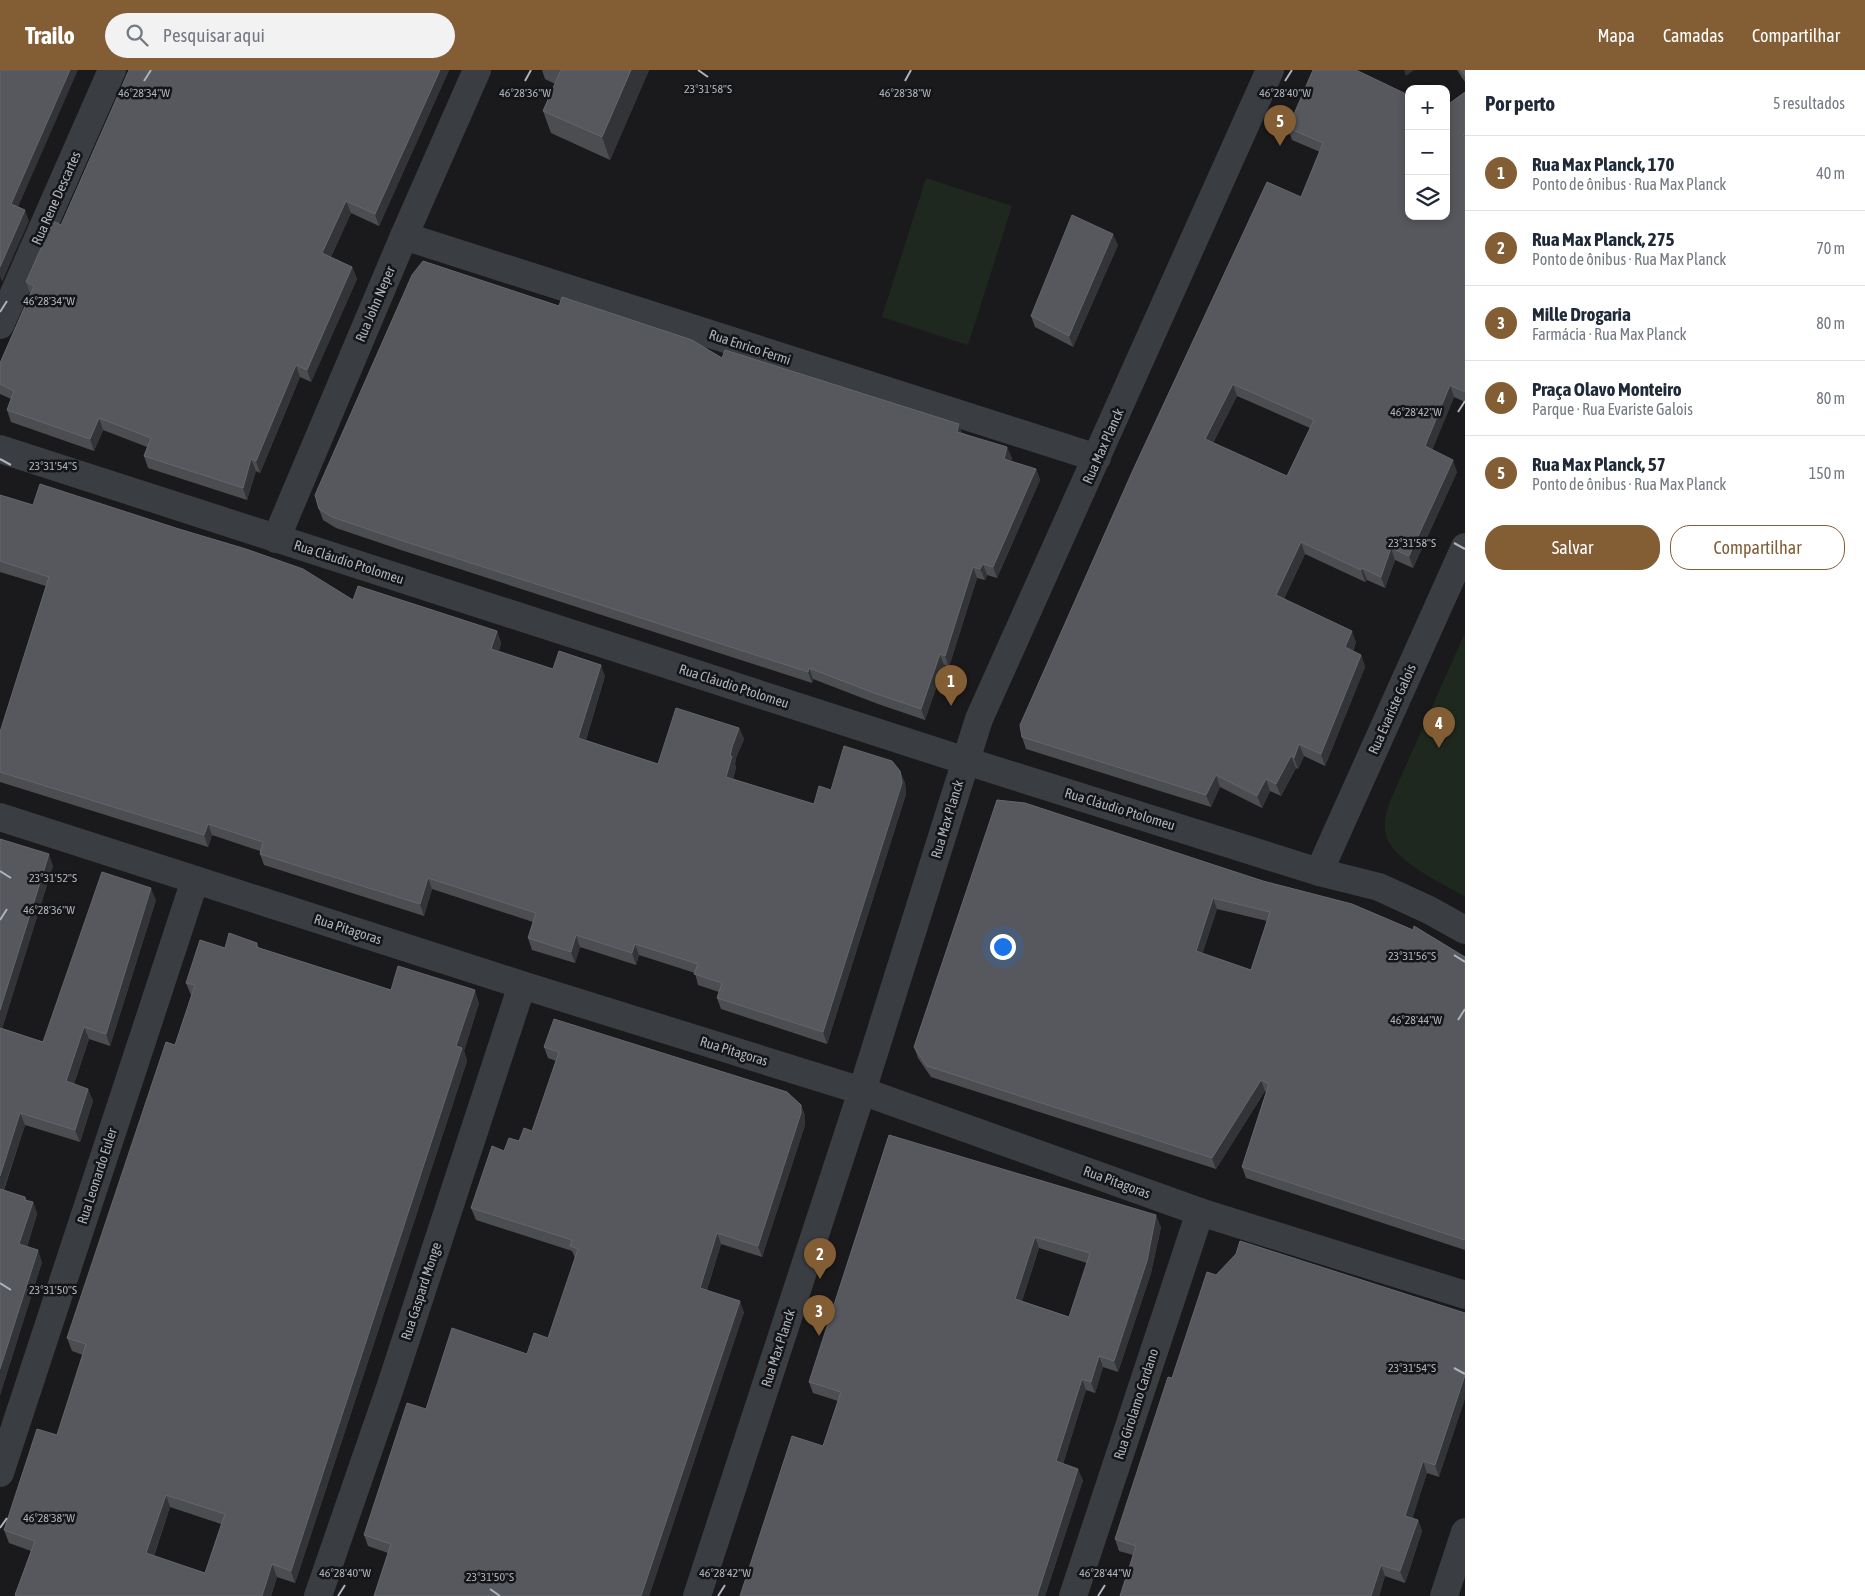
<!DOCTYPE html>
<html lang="pt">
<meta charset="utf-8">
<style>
:root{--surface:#fff;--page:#f2f2f3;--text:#1f2937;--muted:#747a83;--line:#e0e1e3;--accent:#835d34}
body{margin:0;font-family:"Asap Condensed",sans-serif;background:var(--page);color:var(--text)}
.controls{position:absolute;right:15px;top:15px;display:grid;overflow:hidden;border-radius:10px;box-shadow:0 2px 8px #0003}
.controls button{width:45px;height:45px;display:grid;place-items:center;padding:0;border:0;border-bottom:1px solid var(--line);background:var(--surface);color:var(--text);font:25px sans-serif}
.you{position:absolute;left:1002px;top:876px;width:18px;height:18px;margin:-12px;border:4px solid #fff;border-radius:50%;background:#1a73e8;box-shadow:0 0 0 8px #1a73e833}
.badge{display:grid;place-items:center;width:32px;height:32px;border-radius:50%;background:var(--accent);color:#fff;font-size:16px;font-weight:700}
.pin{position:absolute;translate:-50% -41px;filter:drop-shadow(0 1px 2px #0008)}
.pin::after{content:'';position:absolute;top:26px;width:18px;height:15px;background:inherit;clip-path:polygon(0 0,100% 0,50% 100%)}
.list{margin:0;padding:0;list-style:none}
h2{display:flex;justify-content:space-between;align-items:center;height:65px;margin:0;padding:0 20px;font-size:21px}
h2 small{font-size:16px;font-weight:400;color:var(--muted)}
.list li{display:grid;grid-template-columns:32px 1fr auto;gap:15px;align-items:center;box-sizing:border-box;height:75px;padding:0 20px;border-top:1px solid var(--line)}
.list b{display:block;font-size:19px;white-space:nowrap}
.list p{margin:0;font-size:16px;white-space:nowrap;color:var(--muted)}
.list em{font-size:16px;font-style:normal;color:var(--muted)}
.actions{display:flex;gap:10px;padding:15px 20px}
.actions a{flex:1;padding:11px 0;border:1px solid var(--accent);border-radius:20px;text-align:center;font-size:18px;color:var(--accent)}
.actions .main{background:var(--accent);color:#fff}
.icon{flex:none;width:28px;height:28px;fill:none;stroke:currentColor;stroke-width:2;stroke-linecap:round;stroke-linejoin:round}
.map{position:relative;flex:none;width:1465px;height:1526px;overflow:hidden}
header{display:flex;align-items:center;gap:30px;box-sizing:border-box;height:70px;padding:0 25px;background:var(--accent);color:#fff}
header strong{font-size:24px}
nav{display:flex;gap:28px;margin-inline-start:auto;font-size:18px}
.search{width:350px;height:45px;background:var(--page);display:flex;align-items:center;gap:12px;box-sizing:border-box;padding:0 18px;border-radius:28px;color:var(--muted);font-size:19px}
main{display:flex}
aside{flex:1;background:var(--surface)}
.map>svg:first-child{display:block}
.green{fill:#1f281f}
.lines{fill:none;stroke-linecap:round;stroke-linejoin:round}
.minor{stroke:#3a3d42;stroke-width:28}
.wall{fill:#4b4d51;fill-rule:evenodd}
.shaded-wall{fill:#333437}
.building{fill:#56585d;stroke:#63666c;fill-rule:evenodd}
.ticks{fill:none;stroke:#acb3bd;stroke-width:2}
.labels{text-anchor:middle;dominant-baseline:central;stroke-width:5;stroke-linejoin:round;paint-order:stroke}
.street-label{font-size:14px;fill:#acb3bd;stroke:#151517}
.ticks-label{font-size:12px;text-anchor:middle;fill:#acb3bd;stroke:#151517;stroke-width:5;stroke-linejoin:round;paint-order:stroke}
</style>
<header>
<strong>Trailo</strong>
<div class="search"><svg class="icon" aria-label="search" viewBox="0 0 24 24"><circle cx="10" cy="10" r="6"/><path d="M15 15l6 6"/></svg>Pesquisar aqui</div>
<nav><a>Mapa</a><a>Camadas</a><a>Compartilhar</a></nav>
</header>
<main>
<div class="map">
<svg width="1465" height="1526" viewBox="0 0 1465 1526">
<rect width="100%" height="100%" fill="#1a1a1c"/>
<g class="green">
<polygon points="926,108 1012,136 968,275 882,247"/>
<path d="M1465 563V826C1444 815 1392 790 1386 765 1383 753 1386 742 1390 731Z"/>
</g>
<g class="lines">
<g class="minor">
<polyline points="404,166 1097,388"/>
<polyline points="0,255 112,0"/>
<polyline points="0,379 966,691 1319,802 1379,817 1429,840 1465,860"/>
<polyline points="276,469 404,166 477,0"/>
<polyline points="0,747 522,915 862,1021 1200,1142 1465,1225"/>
<polyline points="1319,802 1465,477"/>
<polyline points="0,1403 195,810"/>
<polyline points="318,1526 390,1318 522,915"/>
<polyline points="697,1526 862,1021 979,649 1270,0"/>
<polyline points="1073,1526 1200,1142"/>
<polyline points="1444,1526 1465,1462"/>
</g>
</g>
<g class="wall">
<polygon points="449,0 379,156 351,143 331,187 352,197 357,209 311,312 300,307 260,403 256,401 247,430 148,398 144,386 147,377 103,360 94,381 11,352 7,340 11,329 0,324 0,293 30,223 26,212 61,155"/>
<polygon points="542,0 649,0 610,90 551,63 543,41 555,14 545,9"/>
<path d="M1313 0 1409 146 1465 22V332L1454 327 1432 380 1457 402 1413 498 1395 490 1385 518 1367 510 1365 512 1305 484 1284 529 1356 572 1353 581 1361 585 1365 597 1325 696 1304 686 1298 699 1296 698 1281 726 1270 721 1262 738 1220 717 1211 737 1026 679 1022 667 1301 127 1320 82 1292 70 1288 58ZM1237 326 1310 358 1287 406 1213 373Z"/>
<polygon points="1457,0 1465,0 1465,12"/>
<polygon points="1118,175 1073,277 1035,257 1031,246"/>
<polygon points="559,236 722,288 963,363 1012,388 1011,391 1036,399 1040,410 997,508 987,505 985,510 977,508 949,597 944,595 925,650 878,634 813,609 812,613 404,481 336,458 323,450 319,439"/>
<polygon points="0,425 33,435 353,530 497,561 501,573 499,581 553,599 605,606 586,670 658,694 739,658 744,669 736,688 735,694 736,698 733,709 814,734 831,720 900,701 905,713 906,724 827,974 721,939 717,928 719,922 698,915 695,903 639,885 636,895 580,877 575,893 532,880 528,868 533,852 432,819 424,846 264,795 260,784 260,781 212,765 208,777 0,712 0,662 46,516 0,502 0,503"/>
<path d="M997 730 1465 887V1180L1246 1108 1242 1097 1266 1022 1265 1021 1216 1099 931 1007 918 988 914 977ZM1217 839 1267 851 1251 900 1202 884Z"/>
<polygon points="0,769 53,796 2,958 43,972 156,830 110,976 89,969 74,1014 88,1019 93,1031 80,1072 25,1055 4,1120 25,1127 27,1131 33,1132 37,1144 27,1177 42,1192 0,1325"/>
<path d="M257 873 259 878 391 920 479 933 464 981 467 991 295 1513 277 1507 271 1526H15V1525L31 1481 9 1473 4 1460 57 1365 83 1285 72 1281 67 1268 175 975 192 926 191 925 186 913 225 878ZM170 1437 221 1454 205 1503 154 1486Z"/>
<polygon points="544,977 801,1035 805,1046 805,1055 762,1187 721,1174 707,1220 744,1242 649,1526 374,1526 388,1483 368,1476 364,1465 426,1339 527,1284 548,1268 575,1188 572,1181 476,1150 471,1138 504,1081 519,1071 532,1061 556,991 548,988"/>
<path d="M889 1065 1161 1157 1151 1203 1118 1302 1103 1297 1095 1323 1086 1320 1063 1394 1083 1410 1045 1526H740L823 1376 838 1331 813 1323 809 1312ZM1039 1178 1087 1193 1069 1247 1022 1231Z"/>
<polygon points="1216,1205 1465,1243 1439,1407 1427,1403 1412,1448 1418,1450 1422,1461 1405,1513 1385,1506 1379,1526 1120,1526 1133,1485 1119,1481 1115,1469 1172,1308"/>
</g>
<g class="shaded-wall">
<polygon points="70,0 78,0 15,144 11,134"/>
<polygon points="440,0 449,0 379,156 375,144"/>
<polygon points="631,0 649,0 610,90 602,67"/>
<polygon points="1404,0 1414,0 1406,6"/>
<polygon points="346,131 351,143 327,195 322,183"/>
<polygon points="25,140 29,151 2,212 0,206 0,197"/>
<polygon points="1113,164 1118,175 1073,277 1069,266"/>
<polygon points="352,197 357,209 311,312 307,300"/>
<polygon points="296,295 300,307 260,403 256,391"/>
<polygon points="1233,314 1237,326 1209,381 1205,369"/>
<polygon points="1450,315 1454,327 1429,388 1425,376"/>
<polygon points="99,348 103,360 94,381 90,369"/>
<polygon points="959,354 963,366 957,362"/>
<polygon points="1007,377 1012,388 1008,400 1004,389"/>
<polygon points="251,389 256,401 247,430 243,418"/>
<polygon points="1453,390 1457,402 1413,498 1409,486"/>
<polygon points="1036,399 1040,410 997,508 993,497"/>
<polygon points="1301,472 1305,484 1280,537 1276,525"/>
<polygon points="1391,478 1395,490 1385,518 1381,507"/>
<polygon points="983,494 987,505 985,510 980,499"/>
<polygon points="973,497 977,508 949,597 945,586"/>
<polygon points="1362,498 1367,510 1365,512 1361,500"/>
<polygon points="497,561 501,573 496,591 491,579"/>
<polygon points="1352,561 1356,572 1349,589 1345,577"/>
<polygon points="940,584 944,595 925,650 921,639"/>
<polygon points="1361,585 1365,597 1325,696 1321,684"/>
<polygon points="601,595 605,606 583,679 578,668"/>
<polygon points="809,598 813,609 812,613 808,602"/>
<polygon points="739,658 744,669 736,688 735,694 736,698 730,719 726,707 732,677"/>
<polygon points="1299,674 1304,686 1298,699 1294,688"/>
<polygon points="1291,686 1296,698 1281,726 1276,714"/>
<polygon points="900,701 905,713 906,724 827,974 823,962"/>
<polygon points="1216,705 1220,717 1211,737 1206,725"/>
<polygon points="1266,709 1270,721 1262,738 1257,726"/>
<polygon points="208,754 212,765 208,777 204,765"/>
<polygon points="49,784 53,796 0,966 0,940"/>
<polygon points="428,808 432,819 424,846 420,834"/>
<polygon points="151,818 156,830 110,976 106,964"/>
<polygon points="1213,828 1217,839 1200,892 1196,881"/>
<polygon points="576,865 580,877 575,893 571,882"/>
<polygon points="635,874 639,885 636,895 632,883"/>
<polygon points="475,920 479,933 464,981 467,991 295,1513 291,1501 456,976"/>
<polygon points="84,957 89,969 71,1023 66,1011"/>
<polygon points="1261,1010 1265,1021 1216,1099 1212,1088"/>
<polygon points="88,1019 93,1031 80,1072 75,1060"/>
<polygon points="801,1035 805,1046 805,1055 762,1187 758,1176"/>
<polygon points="20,1043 25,1055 0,1130 0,1106"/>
<polygon points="33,1132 37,1144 24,1186 19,1174"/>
<polygon points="1156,1145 1161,1157 1151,1203 1118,1302 1114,1291"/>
<polygon points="717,1163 721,1174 704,1230 700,1218"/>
<polygon points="1035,1167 1039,1178 1019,1240 1015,1229"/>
<polygon points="38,1180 42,1192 0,1325 0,1299"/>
<polygon points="740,1231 744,1242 649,1526 641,1526"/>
<polygon points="1099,1286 1103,1297 1095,1323 1091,1312"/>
<polygon points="1465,1305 1465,1329 1439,1407 1435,1395"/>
<polygon points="1082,1309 1086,1320 1060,1403 1056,1391"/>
<polygon points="1423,1391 1427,1403 1410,1457 1405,1446"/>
<polygon points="1078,1399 1083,1410 1045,1526 1037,1526"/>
<polygon points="166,1425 170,1437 150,1496 146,1483"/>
<polygon points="1418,1450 1422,1461 1405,1513 1400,1501"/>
<polygon points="272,1494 277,1507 271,1526 262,1526"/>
<polygon points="1381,1495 1385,1506 1379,1526 1371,1526"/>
</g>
<g class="building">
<polygon points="0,0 70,0 11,134 25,140 0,197"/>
<polygon points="129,0 440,0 375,144 346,131 322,183 352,197 307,300 296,295 256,391 251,389 243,418 144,386 151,368 99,348 90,369 7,340 14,321 0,314 0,293 34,216 26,212 53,151 61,155"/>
<polygon points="561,0 631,0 602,67 543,41"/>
<path d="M1313 0H1356L1404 23 1409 30V146H1446V36L1465 22V65H1463L1465 67V322L1450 315 1425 376 1453 390 1409 486 1391 478 1381 507 1362 498 1361 500 1301 472 1276 525 1352 561 1345 577 1361 585 1321 684 1299 674 1294 688 1291 686 1276 714 1266 709 1257 726 1216 705 1206 725 1022 667 1020 655 1133 400 1267 112 1301 127 1323 73 1288 58ZM1233 314 1314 350 1287 406 1205 369Z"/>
<polygon points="1461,0 1465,0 1465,6"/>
<polygon points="1072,145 1113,164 1069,266 1031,246"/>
<polygon points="423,191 559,236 562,227 692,270 722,288 725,280 959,354 957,362 1007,377 1004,389 1036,399 993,497 983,494 980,499 973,497 945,586 940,584 921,639 874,623 809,598 808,602 400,470 332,447 319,439 315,425 412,205"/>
<polygon points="40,414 179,459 246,479 303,499 353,530 358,516 497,561 491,579 553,599 559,581 601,595 578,668 658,694 676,638 739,658 732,677 730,686 732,686 726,707 814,734 819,716 831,720 844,676 892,691 900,701 902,713 823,962 717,928 722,913 694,904 698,894 635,874 632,883 576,865 571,882 528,868 536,843 428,808 420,834 260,784 263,772 208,754 204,765 0,702 0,662 49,507 0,491 0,425 33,435"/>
<path d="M997 730 1025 733 1263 811 1352 834 1413 860 1414 856 1465 887V1170L1242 1097 1269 1014 1261 1010 1212 1088 927 996 914 977ZM1213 828 1270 842 1251 900 1196 881Z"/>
<polygon points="0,769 49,784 0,940"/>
<polygon points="102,802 151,818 106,964 84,957 66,1011 88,1019 75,1060 20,1043 0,1106 0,958 43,972"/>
<path d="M229 863 257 873 256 877 391 920 398 896 475 920 456 976 462 978 291 1501 272 1494 262 1526H18L15 1525 35 1471 4 1460 37 1359 57 1365 86 1274 67 1268 166 972 175 975 195 915 186 913 200 870 225 878ZM166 1425 225 1444 205 1503 146 1483Z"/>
<polygon points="554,949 787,1022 801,1035 801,1043 758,1176 717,1163 700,1218 740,1231 641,1526 374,1526 391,1474 364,1465 407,1333 426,1339 452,1258 527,1284 534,1263 548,1268 578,1179 570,1176 572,1170 471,1138 492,1076 504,1081 509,1068 519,1071 524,1058 532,1061 559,982 544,977"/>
<path d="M889 1065 1156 1145 1147 1191 1114 1291 1099 1286 1091 1312 1082 1309 1056 1391 1078 1399 1037 1526H740L792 1366 823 1376 841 1322 809 1312ZM1035 1167 1090 1183 1069 1247 1015 1229Z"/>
<polygon points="0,1119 25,1127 25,1130 33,1132 19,1174 38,1180 0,1299"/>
<polygon points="1240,1171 1465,1243 1465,1305 1435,1395 1423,1391 1405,1446 1418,1450 1400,1501 1381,1495 1371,1526 1120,1526 1136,1476 1115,1469 1168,1307 1172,1308 1207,1202 1216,1205 1236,1184"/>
</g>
<path class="ticks" d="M698 0 708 7M144 11 151 0M525 11 531 0M905 11 911 0M1285 11 1292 0M0 242 7 231M1458 342 1465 331M0 389 11 395M1454 473 1465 479M0 801 11 808M0 850 7 839M1454 885 1465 892M1458 950 1465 939M0 1213 11 1220M1454 1298 1465 1304M0 1458 7 1448M490 1519 500 1526M338 1526 345 1515M718 1526 725 1515M1098 1526 1105 1515"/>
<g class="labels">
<g class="street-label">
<text transform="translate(56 128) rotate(-66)">Rua Rene Descartes</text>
<text transform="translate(375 234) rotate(-67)">Rua John Neper</text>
<text transform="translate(750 277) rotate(18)">Rua Enrico Fermi</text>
<text transform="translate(1103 376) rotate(-66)">Rua Max Planck</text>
<text transform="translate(349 492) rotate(18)">Rua Cláudio Ptolomeu</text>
<text transform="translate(734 616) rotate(18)">Rua Cláudio Ptolomeu</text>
<text transform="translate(1392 639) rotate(-66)">Rua Evariste Galois</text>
<text transform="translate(1120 739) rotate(17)">Rua Cláudio Ptolomeu</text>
<text transform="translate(947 749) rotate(-73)">Rua Max Planck</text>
<text transform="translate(348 859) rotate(18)">Rua Pitagoras</text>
<text transform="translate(734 981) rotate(17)">Rua Pitagoras</text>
<text transform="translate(97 1106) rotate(-72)">Rua Leonardo Euler</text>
<text transform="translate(1117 1112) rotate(20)">Rua Pitagoras</text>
<text transform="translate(421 1221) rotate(-72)">Rua Gaspard Monge</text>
<text transform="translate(778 1278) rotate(-72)">Rua Max Planck</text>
<text transform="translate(1136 1334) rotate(-72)">Rua Girolamo Cardano</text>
</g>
</g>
<g class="ticks-label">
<text x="708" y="23">23°31'58"S</text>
<text x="144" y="27">46°28'34"W</text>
<text x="525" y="27">46°28'36"W</text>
<text x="905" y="27">46°28'38"W</text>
<text x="1285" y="27">46°28'40"W</text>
<text x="49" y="235">46°28'34"W</text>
<text x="1416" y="346">46°28'42"W</text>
<text x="53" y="400">23°31'54"S</text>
<text x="1412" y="477">23°31'58"S</text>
<text x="53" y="812">23°31'52"S</text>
<text x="49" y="844">46°28'36"W</text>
<text x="1412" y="890">23°31'56"S</text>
<text x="1416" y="954">46°28'44"W</text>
<text x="53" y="1224">23°31'50"S</text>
<text x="1412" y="1302">23°31'54"S</text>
<text x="49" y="1452">46°28'38"W</text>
<text x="345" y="1507">46°28'40"W</text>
<text x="725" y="1507">46°28'42"W</text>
<text x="1105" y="1507">46°28'44"W</text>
<text x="490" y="1511">23°31'50"S</text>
</g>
</svg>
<div class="controls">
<button>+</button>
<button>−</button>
<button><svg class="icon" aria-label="layers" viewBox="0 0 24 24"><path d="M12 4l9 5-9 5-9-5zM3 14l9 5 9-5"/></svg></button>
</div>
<div class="you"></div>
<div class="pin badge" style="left:951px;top:636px">1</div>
<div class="pin badge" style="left:820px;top:1209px">2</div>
<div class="pin badge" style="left:819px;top:1266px">3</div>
<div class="pin badge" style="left:1439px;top:678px">4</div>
<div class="pin badge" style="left:1280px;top:76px">5</div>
</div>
<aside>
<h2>Por perto<small>5 resultados</small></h2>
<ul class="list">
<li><span class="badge">1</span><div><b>Rua Max Planck, 170</b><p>Ponto de ônibus · Rua Max Planck</p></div><em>40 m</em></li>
<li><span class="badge">2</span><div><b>Rua Max Planck, 275</b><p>Ponto de ônibus · Rua Max Planck</p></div><em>70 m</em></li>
<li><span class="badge">3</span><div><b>Mille Drogaria</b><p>Farmácia · Rua Max Planck</p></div><em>80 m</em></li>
<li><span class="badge">4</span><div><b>Praça Olavo Monteiro</b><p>Parque · Rua Evariste Galois</p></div><em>80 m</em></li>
<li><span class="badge">5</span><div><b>Rua Max Planck, 57</b><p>Ponto de ônibus · Rua Max Planck</p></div><em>150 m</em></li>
</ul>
<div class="actions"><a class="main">Salvar</a><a>Compartilhar</a></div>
</aside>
</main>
